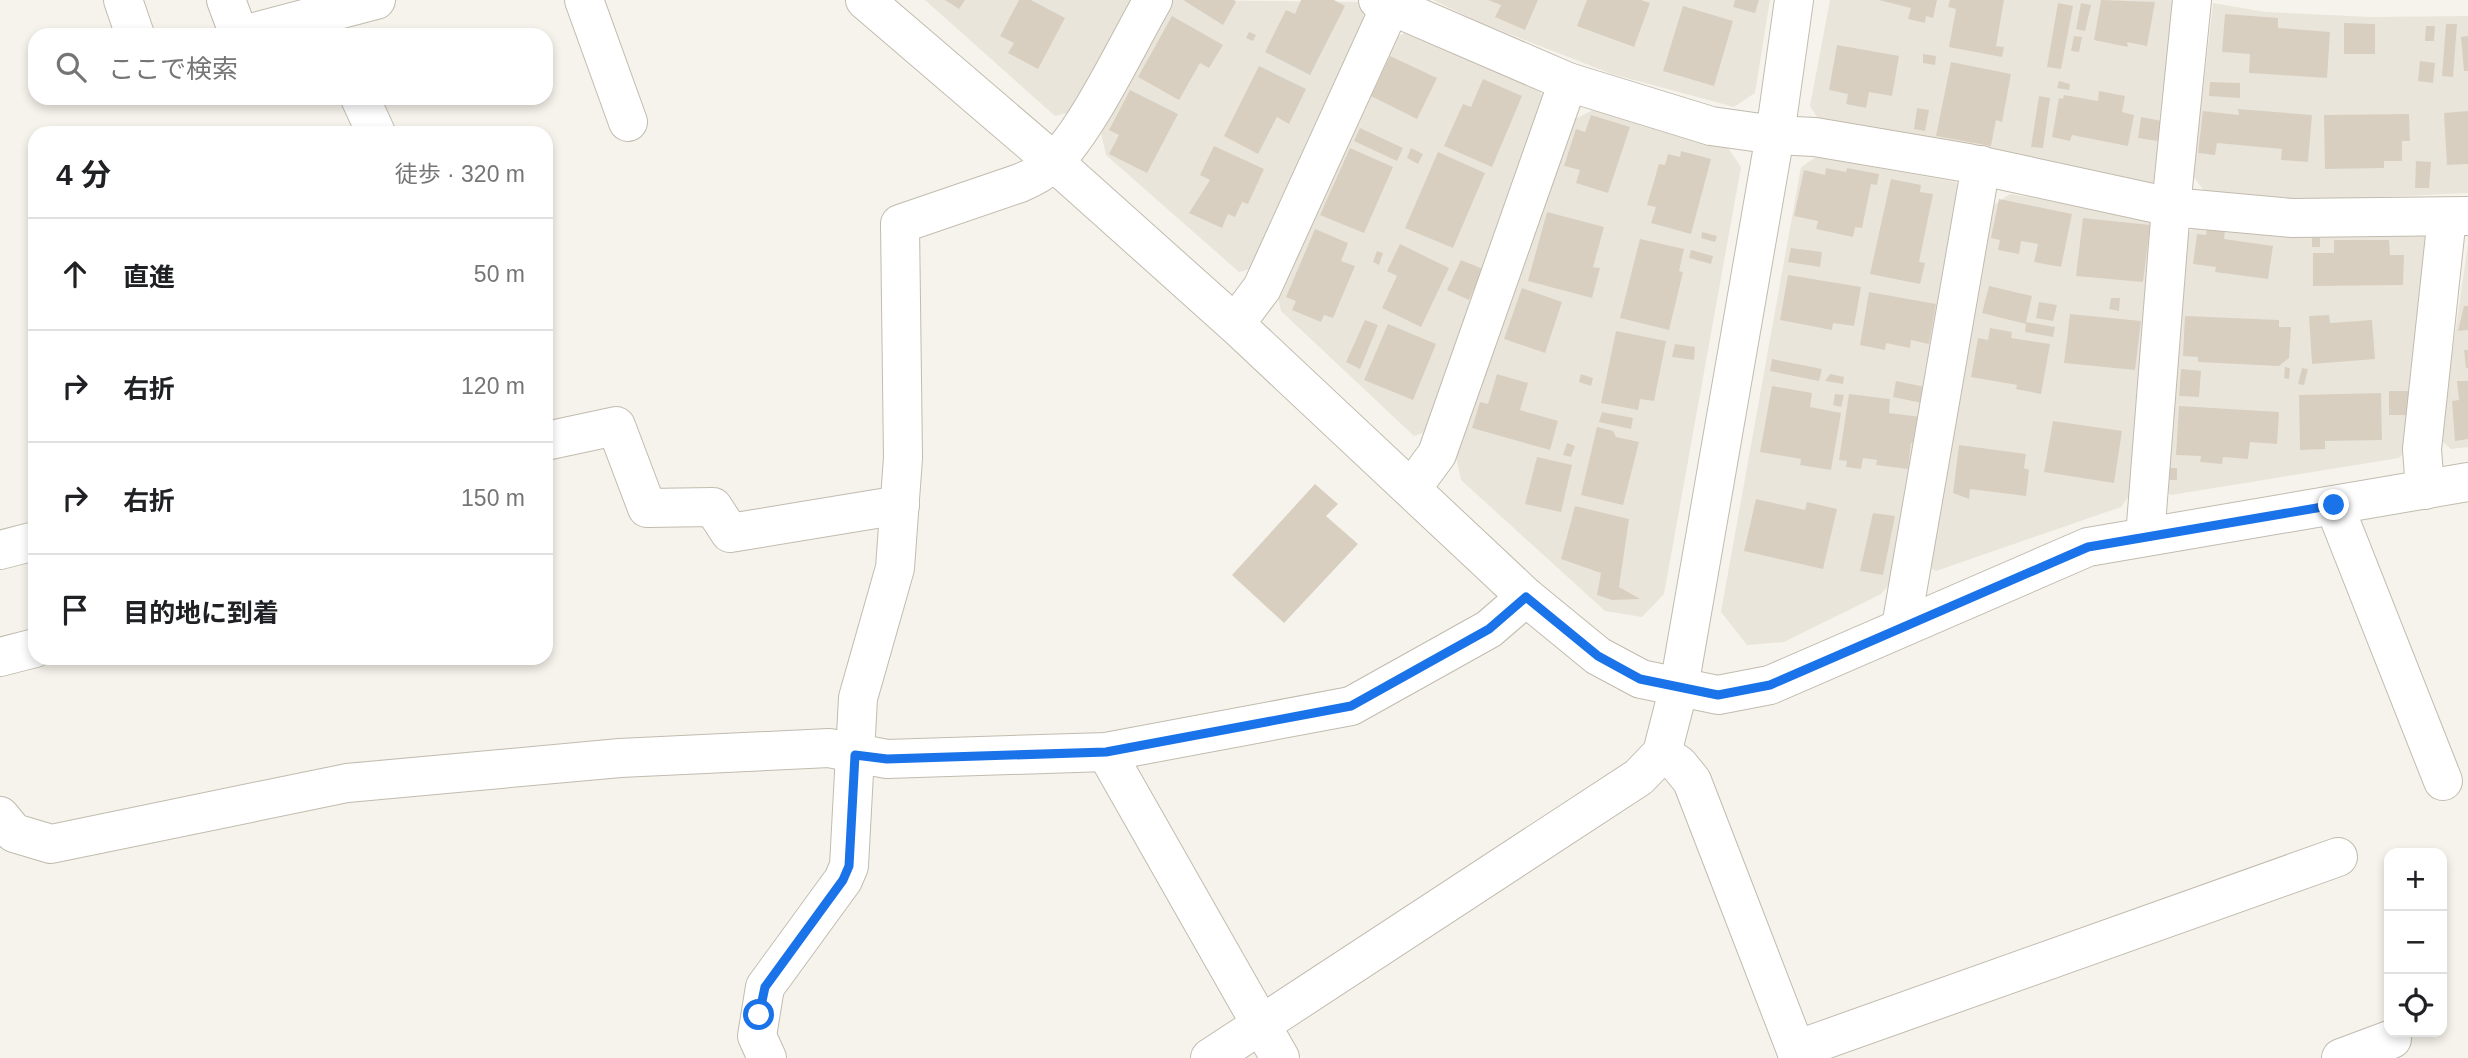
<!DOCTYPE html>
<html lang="ja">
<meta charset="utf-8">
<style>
:root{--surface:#fff;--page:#f2f2f2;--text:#202124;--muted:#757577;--line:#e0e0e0}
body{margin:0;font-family:Arial,"Noto Sans JP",sans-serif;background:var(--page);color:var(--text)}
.controls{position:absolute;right:21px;bottom:21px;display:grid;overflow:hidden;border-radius:14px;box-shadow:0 4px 10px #0003}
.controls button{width:63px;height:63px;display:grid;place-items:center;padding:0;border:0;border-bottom:2px solid var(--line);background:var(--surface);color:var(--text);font:35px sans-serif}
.stop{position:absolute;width:21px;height:21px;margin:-16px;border:5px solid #1a73e8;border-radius:50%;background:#fff}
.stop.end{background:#1a73e8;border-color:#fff;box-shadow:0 2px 7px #0008}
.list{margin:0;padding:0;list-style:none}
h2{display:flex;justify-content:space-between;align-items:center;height:91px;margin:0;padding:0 28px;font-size:30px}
h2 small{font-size:23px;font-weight:400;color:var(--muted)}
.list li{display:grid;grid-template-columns:46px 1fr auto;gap:21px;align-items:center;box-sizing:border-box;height:112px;padding:0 28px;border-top:2px solid var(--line)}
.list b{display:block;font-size:26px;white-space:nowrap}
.list em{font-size:23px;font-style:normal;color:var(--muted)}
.icon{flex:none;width:38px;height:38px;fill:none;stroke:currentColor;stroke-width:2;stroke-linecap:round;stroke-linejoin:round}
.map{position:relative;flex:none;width:2468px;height:1058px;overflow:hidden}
.search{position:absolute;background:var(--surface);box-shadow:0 4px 10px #0003;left:28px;top:28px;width:525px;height:77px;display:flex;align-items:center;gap:18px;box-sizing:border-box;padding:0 24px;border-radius:21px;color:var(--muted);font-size:26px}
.panel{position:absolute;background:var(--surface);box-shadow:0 4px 10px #0003;left:28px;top:126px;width:525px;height:539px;border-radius:21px}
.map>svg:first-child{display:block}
.residential{fill:#eae5da}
.building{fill:#d8cfc1}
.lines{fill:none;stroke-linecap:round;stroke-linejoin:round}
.minor-casing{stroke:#c2bbae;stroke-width:40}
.minor{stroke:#fff;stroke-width:38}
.route{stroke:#1a73e8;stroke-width:9}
</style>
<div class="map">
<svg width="2468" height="1058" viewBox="0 0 2468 1058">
<rect width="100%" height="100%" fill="#f6f3ec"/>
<g class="residential">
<polygon points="925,0 1143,0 1080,110 1055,116"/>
<polygon points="1173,0 1361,2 1365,25 1258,267 1239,272 1106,155 1101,133"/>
<polygon points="1433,0 1770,0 1755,93 1734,107 1612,74 1481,23"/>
<polygon points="1830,0 2168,0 2183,3 2165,172 2152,186 1821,123 1810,106"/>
<polygon points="2213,3 2265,12 2371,17 2468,16 2468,193 2316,200 2204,191 2193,176"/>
<polygon points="1416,28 1537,84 1547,107 1437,428 1414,436 1281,311 1278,297 1388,41"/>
<polygon points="1595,109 1724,142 1741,167 1664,594 1642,617 1605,611 1461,480 1456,457 1573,120"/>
<polygon points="1816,157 1956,182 1967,199 1893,580 1881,594 1784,642 1747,645 1721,612 1801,167"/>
<polygon points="2010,194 2148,218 2159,234 2132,492 2121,507 1936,571 1927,566 1994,205"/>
<polygon points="2201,223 2429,229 2409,447 2399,458 2171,495 2161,486 2188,232"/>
<polygon points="2468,243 2468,447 2451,449 2440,439"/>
</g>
<g class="building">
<polygon points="945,0 965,0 959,9"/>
<polygon points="1019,0 1031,0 1065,18 1038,69 1008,53 1014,43 1000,36"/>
<polygon points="1183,0 1234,0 1236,2 1223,25"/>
<polygon points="1301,0 1334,0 1345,6 1310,75 1265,52 1286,10 1295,14"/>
<polygon points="1488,0 1538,0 1525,30 1495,17 1501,5"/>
<polygon points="1587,0 1641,0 1650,3 1634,47 1577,26"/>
<polygon points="1735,0 1759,0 1755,13 1733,7"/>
<polygon points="1879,0 1937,0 1933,18 1926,16 1925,23 1908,19 1911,8"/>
<polygon points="1950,0 2004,0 1996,46 2004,47 2002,57 1949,47 1956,9 1948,7"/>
<polygon points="2101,0 2155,2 2147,46 2127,42 2128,47 2094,40"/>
<polygon points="2058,3 2073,6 2061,69 2047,67"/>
<polygon points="2081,3 2091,5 2085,31 2076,29"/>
<polygon points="1683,6 1733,21 1714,86 1663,71"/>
<polygon points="2225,14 2278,18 2278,28 2330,32 2327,78 2249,73 2250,54 2222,52"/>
<polygon points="1172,16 1223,45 1209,68 1200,63 1179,100 1138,77"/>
<polygon points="2344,23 2375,24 2375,54 2344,54"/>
<polygon points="2446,24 2457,24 2453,77 2442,76"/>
<polygon points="2426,26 2435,26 2434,41 2425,41"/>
<polygon points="1249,32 1256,35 1253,41 1246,38"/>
<polygon points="2074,36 2082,37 2079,52 2071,51"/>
<polygon points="2468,36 2468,71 2464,71 2461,37"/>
<polygon points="1837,45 1899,56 1892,96 1869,92 1866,108 1846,104 1848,94 1829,90"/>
<polygon points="1923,54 1936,56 1935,65 1923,63"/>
<polygon points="1390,56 1437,78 1417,119 1371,96"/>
<polygon points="2420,61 2435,63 2433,83 2418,81"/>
<polygon points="1951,62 2011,74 2002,122 1996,120 1991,146 1936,136"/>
<polygon points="1259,66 1306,89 1289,124 1277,117 1258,154 1224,136"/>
<polygon points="1483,79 1522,96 1492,167 1444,146 1463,104 1471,107"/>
<polygon points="2059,81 2070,84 2069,90 2057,88"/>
<polygon points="2210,82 2240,83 2240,98 2209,96"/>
<polygon points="1130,90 1178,114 1147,173 1109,154 1119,135 1109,130"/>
<polygon points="2099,91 2125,96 2122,112 2134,115 2128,146 2072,135 2070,141 2052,137 2059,98 2063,99 2064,95 2098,101"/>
<polygon points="2039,96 2050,98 2043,148 2031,147"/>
<polygon points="1917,108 1929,110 1925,131 1914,129"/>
<polygon points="2238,109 2312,115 2308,162 2281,160 2282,149 2217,143 2215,155 2198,153 2203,111 2239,115"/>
<polygon points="2468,111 2468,164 2447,165 2444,113"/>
<polygon points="2409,114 2410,141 2402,141 2402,161 2384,161 2384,168 2325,169 2324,115"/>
<polygon points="1591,115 1630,127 1608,193 1576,183 1580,170 1564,166 1576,129 1585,132"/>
<polygon points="2141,117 2167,122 2164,142 2138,138"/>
<polygon points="1360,128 1403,148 1397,161 1354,141"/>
<polygon points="1214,146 1264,169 1248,204 1242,202 1235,217 1228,214 1222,228 1189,213 1210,180 1200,175"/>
<polygon points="1350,148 1393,167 1364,233 1320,215"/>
<polygon points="1411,148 1423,154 1418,164 1407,158"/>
<polygon points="1681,151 1711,159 1691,234 1651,223 1656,207 1647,205 1659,164 1665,165 1668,154 1680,157"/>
<polygon points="1438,152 1485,173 1453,248 1405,228"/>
<polygon points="2416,161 2431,162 2429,188 2415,188"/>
<polygon points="1826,168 1846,172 1847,168 1879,174 1877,185 1871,184 1862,228 1855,227 1853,237 1816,229 1818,221 1794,216 1804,170 1825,175"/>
<polygon points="1891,179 1921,185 1920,192 1933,194 1919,262 1925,263 1920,284 1870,274"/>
<polygon points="1999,199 2072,214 2061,267 2034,262 2038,244 2021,241 2019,254 1998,250 2000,240 1991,238"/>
<polygon points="1547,212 1604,227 1593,267 1600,268 1592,298 1528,281"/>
<polygon points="2083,218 2150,225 2143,282 2076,276"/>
<polygon points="1315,229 1348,243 1341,261 1355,266 1333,318 1324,315 1321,322 1292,310 1296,301 1286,297"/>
<polygon points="2207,229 2225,231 2224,239 2273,246 2268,279 2215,272 2216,267 2193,264 2197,234 2206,235"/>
<polygon points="1702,232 1717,236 1715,242 1701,238"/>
<rect x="2312" y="238" width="8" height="9"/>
<polygon points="1640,239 1684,249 1679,271 1683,272 1669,330 1620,318"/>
<polygon points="2334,240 2389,240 2390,255 2404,255 2403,285 2313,286 2313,253 2334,253"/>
<polygon points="1400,244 1449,268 1421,327 1382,308 1397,276 1387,271"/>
<polygon points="1791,248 1822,252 1820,267 1788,262"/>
<polygon points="1691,250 1713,256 1711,264 1689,258"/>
<polygon points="1377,251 1383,253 1379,265 1373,262"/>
<polygon points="1461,260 1483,269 1469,300 1447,290"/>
<polygon points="1788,275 1861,287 1854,326 1833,323 1832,330 1780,320"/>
<polygon points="1989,286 2032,296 2026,322 2055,327 2053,337 2025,332 2026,324 1982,313"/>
<polygon points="1522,288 1562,302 1545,353 1504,339"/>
<polygon points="1869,292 1936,304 1929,344 1911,340 1910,348 1886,343 1885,350 1860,345"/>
<polygon points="2111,298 2120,298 2119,311 2109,309"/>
<polygon points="2039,302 2057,305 2053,321 2036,318"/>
<polygon points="2464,306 2468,306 2468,330 2458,331"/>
<polygon points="2070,314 2141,321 2135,370 2064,363"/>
<polygon points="2329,315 2330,323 2372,320 2375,359 2312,364 2309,316"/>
<polygon points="2185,316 2279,320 2279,327 2291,327 2289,358 2279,366 2198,362 2198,357 2183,356"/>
<polygon points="1365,320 1378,325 1360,369 1346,362"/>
<polygon points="1388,324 1436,344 1413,400 1364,380"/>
<polygon points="1990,328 2012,332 2011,338 2050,344 2041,394 2016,389 2017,385 1971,377 1978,338 1988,340"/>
<polygon points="1616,331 1666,341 1654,401 1640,399 1638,410 1601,403"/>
<polygon points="1675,344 1695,347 1694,360 1672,357"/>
<polygon points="2464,350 2468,350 2468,368 2466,368"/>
<polygon points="1772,359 1822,369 1819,381 1770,371"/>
<polygon points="2285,367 2290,368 2289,379 2284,378"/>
<polygon points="2302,368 2308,369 2304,385 2298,384"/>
<polygon points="2181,369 2201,371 2199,397 2179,396"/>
<polygon points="1497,374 1528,383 1520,410 1558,421 1550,450 1472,428 1480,402 1488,404"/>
<polygon points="1581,374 1593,378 1591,386 1579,382"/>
<polygon points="1830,374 1844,377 1843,384 1825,381"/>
<polygon points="1896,381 1925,387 1922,403 1893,397"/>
<polygon points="2457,381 2468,381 2468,439 2455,441 2452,401 2459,400"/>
<polygon points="1772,386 1812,393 1810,407 1841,413 1831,470 1800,465 1801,459 1760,452"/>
<rect x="2389" y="391" width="19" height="24"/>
<polygon points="2381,393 2382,440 2325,441 2325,449 2300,450 2299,395"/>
<polygon points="1835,394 1844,395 1841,407 1833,405"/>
<polygon points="1849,394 1890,399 1889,413 1921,417 1917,443 1911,443 1908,469 1876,465 1877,460 1863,458 1861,469 1846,467 1847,461 1839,460"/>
<polygon points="2179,406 2279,412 2277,444 2250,442 2248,459 2223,457 2222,464 2200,462 2201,456 2176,455"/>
<polygon points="1602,412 1633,418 1631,429 1599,422"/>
<polygon points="2053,421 2122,431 2114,483 2044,472"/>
<polygon points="1597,427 1613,431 1616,437 1639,442 1623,505 1581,495"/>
<polygon points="1567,443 1575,446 1571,457 1563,455"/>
<polygon points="1959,445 2026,454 2024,468 2029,470 2026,496 1970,489 1969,499 1953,493"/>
<polygon points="1537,457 1572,465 1561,512 1525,504"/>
<polygon points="2169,468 2177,468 2177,480 2170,480"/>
<polygon points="1315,484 1338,504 1326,516 1358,544 1284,623 1232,575"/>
<polygon points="1756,499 1805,510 1807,502 1837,509 1823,569 1744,551"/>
<polygon points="1575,506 1629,519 1619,587 1640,599 1612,600 1597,595 1601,573 1561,559"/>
<polygon points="1873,513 1895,516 1883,575 1860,571"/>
</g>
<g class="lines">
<g class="minor-casing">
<g id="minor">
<polyline points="123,0 135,35"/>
<polyline points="226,0 239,35"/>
<polyline points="584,0 628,122"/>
<polyline points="865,0 1054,162 1235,324 1526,597 1598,656 1641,679 1718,695 1770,685 2088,547 2468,482"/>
<polyline points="1378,0 1568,82 1711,126 1775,135 1815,137 1968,163 2171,207 2292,218 2468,216"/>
<polyline points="243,35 376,0"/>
<polyline points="360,98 376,133"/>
<polyline points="1235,324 1262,288 1390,7"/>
<polyline points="546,441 616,426 647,508 713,507 730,533 900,505"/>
<polyline points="1412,488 1437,454 1568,82"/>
<polyline points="2425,490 2422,449 2447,217"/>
<polyline points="2334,505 2443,781"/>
<polyline points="2145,537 2171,207 2192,0"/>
<polyline points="0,550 35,541"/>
<polyline points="1901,627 1981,165"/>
<polyline points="0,657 35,648"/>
<polyline points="1106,752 1280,1058"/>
<polyline points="1662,753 1679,765 1692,781 1799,1058"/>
<polyline points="0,816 14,833 51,844 347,783 620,758 829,748 887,759 1106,752 1351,706 1489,629 1526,597"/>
<polyline points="1796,1050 2338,857"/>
<path d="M767 1058 757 1036 765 987 843 880 849 866 858 698 895 568 903 458 900 224 1020 183C1032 178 1043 172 1053 163 1089 127 1126 47 1153 0"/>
<polyline points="1210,1058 1639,777 1662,753 1679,687 1775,135 1794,0"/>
<polyline points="2341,1058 2392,1039"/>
</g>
</g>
<use href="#minor" class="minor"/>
</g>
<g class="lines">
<polyline class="route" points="759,1015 765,987 843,880 849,866 855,755 887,759 1106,752 1351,706 1489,629 1526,597 1598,656 1640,679 1718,695 1770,685 2088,547 2334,505"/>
</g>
</svg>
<div class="controls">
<button>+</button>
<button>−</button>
<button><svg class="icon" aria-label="locate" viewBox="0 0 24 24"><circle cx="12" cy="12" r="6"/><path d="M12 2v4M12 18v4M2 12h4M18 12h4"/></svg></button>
</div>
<div class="stop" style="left:759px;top:1015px"></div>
<div class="stop end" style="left:2334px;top:505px"></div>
<div class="search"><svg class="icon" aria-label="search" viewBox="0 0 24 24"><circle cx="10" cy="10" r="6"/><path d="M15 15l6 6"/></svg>ここで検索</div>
<section class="panel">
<h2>4 分<small>徒歩 · 320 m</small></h2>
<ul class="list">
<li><svg class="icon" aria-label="ahead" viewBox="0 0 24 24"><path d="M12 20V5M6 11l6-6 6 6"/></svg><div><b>直進</b></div><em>50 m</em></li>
<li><svg class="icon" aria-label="right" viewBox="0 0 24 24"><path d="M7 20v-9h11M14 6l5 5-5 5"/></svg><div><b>右折</b></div><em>120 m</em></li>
<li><svg class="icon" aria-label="right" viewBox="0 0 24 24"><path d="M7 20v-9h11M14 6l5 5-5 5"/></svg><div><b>右折</b></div><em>150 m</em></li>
<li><svg class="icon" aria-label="arrive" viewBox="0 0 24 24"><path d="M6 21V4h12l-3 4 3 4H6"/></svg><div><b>目的地に到着</b></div></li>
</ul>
</section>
</div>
